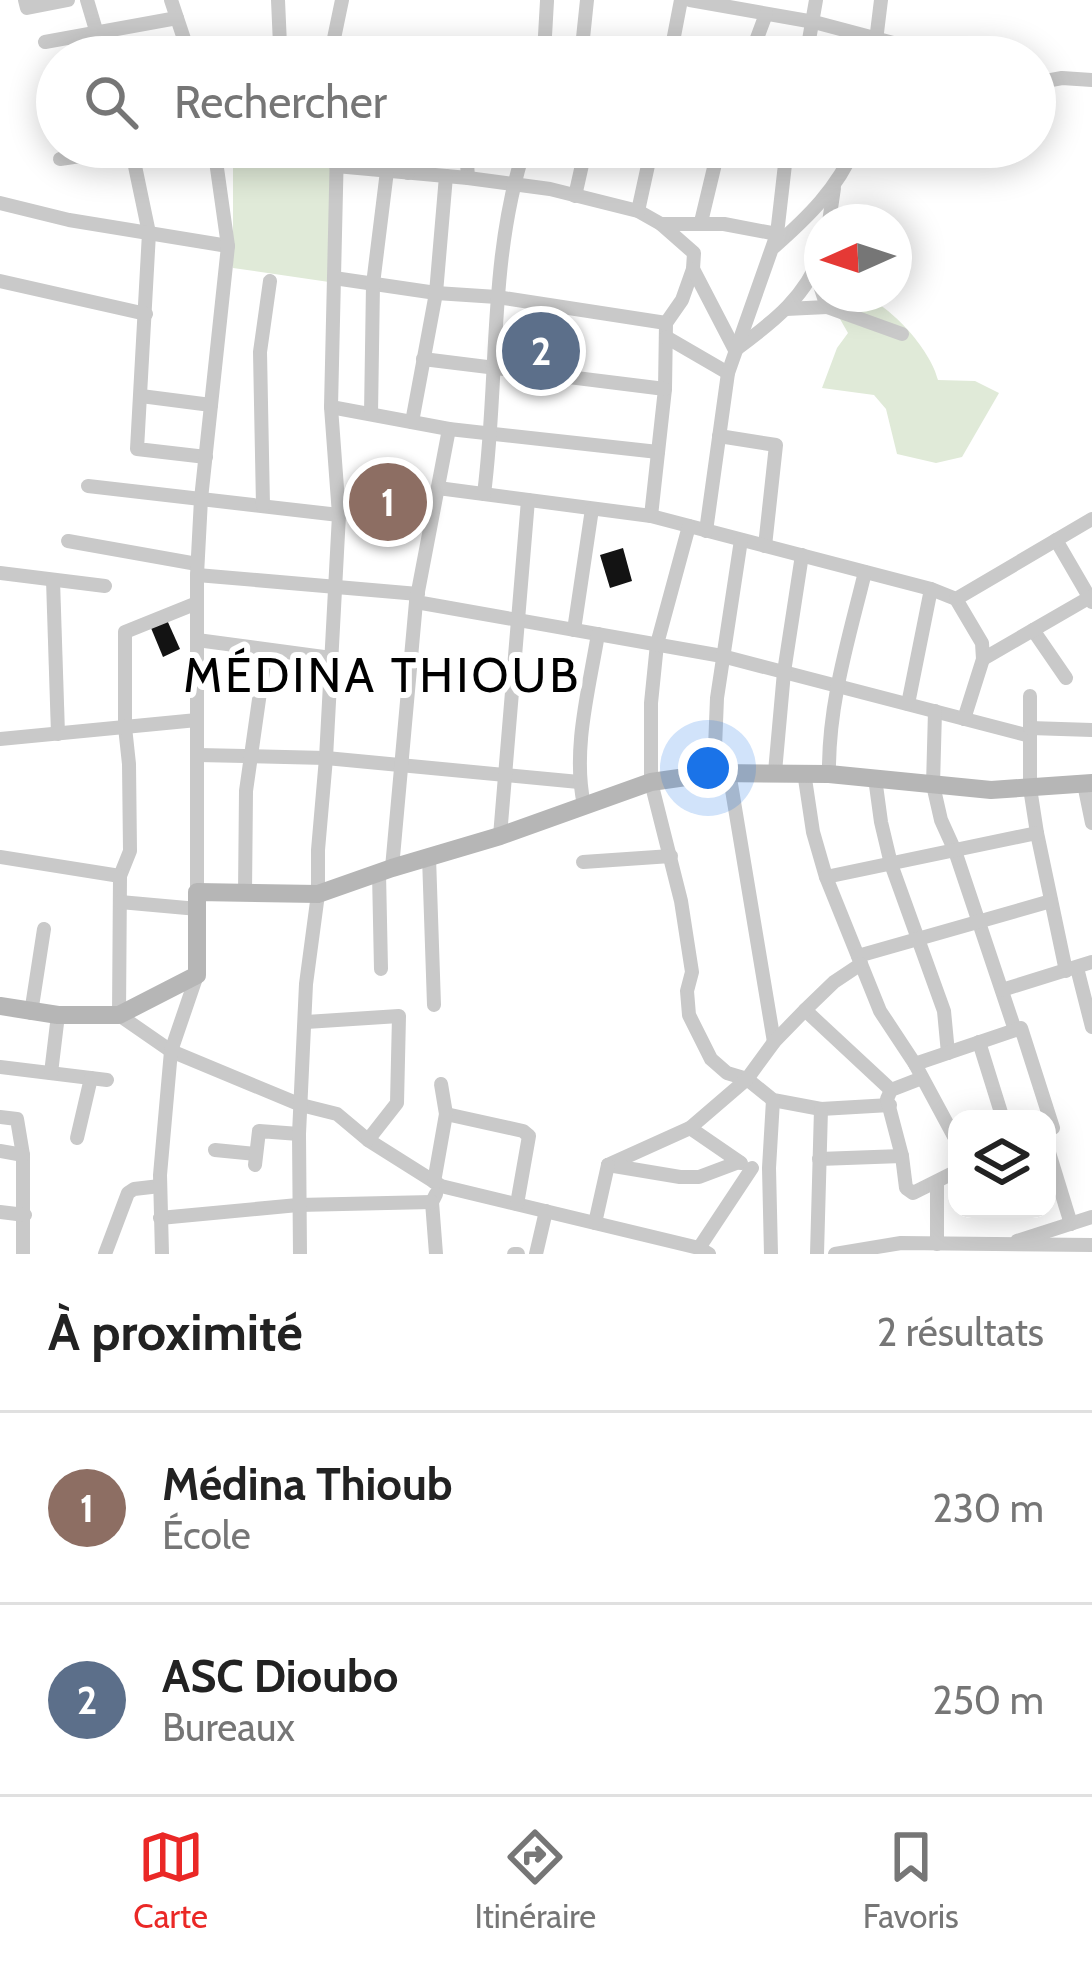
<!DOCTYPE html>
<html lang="fr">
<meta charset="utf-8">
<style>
:root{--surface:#fff;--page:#f2f2f2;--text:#222;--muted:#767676;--line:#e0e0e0;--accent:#ea2826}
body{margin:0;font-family:Cabin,sans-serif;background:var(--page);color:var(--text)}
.controls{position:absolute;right:36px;bottom:36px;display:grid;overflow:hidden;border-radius:24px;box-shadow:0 6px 30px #0003}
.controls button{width:108px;height:108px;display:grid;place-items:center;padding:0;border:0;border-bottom:3px solid var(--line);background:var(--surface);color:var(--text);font:60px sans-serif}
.compass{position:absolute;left:804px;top:204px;width:108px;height:108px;border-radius:50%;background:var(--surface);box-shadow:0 6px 30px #0003;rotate:267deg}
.you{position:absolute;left:708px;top:768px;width:42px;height:42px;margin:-30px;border:9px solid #fff;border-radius:50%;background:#1a73e8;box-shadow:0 0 0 18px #1a73e833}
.badge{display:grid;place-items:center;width:78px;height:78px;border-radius:50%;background:var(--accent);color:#fff;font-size:39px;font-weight:700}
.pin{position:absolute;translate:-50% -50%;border:6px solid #fff;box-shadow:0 3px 12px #0006}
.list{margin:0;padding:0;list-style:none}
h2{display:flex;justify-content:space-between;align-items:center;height:156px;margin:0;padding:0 48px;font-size:51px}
h2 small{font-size:39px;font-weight:400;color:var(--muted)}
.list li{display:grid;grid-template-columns:78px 1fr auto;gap:36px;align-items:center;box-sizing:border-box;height:192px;padding:0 48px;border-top:3px solid var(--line)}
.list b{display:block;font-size:45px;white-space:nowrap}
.list p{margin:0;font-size:39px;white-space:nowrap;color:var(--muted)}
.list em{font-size:39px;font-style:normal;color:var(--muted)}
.icon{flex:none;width:66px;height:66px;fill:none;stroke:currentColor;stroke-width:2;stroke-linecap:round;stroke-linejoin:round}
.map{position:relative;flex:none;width:1092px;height:1254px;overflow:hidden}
.search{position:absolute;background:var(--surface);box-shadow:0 6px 30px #0003;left:36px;right:36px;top:36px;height:132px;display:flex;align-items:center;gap:30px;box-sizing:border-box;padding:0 42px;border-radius:66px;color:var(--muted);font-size:45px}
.sheet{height:540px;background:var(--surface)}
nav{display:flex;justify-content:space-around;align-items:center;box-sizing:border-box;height:168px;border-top:3px solid var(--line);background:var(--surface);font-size:33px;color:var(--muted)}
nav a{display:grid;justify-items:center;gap:6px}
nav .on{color:var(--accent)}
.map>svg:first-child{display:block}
.green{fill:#e0ead8}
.building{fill:#131313}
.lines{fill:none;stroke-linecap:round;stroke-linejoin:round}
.street{stroke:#c9c9c9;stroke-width:14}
.secondary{stroke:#b6b6b6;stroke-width:18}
.labels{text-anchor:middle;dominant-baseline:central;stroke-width:12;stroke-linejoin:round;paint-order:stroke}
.quarter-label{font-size:48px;letter-spacing:3px;fill:#000;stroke:#fff}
</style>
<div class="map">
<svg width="1092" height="1254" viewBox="0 0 1092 1254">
<rect width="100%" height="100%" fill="#fff"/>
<g class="green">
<polygon points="233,147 332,147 329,282 233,268"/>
<path d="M837 294C844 294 851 293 857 294 888 301 931 350 938 380L975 381 999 393 962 457 936 463 897 454 886 409 874 395 822 388 837 348 848 333 832 305Z"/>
</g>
<g class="building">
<polygon points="623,548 632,581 610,588 600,555"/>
<polygon points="167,620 180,649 163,657 151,628"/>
</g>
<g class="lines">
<g class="street">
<polyline points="25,0 27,8 68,0"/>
<polyline points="87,0 104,57"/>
<polyline points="171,0 190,57"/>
<polyline points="278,0 280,45"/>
<polyline points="690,0 814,22 946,57"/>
<polyline points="45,42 177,18"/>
<polyline points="332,48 342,0"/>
<polyline points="191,57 231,47 273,45 488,57"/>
<polyline points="536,57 544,53 547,1"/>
<polyline points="581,57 587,0"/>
<polyline points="670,57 681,0"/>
<polyline points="750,57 766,14"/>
<polyline points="806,57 816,0"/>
<polyline points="874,57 881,0"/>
<polyline points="1035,83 1062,78 1092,80"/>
<polyline points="131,147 149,233 137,449 206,457"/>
<polyline points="466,147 468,178"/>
<polyline points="60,159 142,147"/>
<polyline points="336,166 468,178 550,189 638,211 661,224 694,253 693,269 682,300 666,323 665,389 651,516"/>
<polyline points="408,173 408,147"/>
<polyline points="575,196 586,147"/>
<polyline points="0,203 69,220 228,246"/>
<polyline points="638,211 652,147"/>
<polyline points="701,222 719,147"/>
<polyline points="829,222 834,188"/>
<polyline points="661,224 724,224 777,234"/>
<path d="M774 247C808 217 837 189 855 147"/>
<path d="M693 269 735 350C772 323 810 294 822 249"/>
<polyline points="816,273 827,307 902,334"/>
<polyline points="334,278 436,293 497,297 666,323"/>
<polyline points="0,281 146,314"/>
<polyline points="786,309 827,307"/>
<polyline points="666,337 728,373"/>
<polyline points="423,359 665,389"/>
<polyline points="141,396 211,405"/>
<polyline points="331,407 449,429 658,452"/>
<polyline points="371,414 373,284 387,171"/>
<polyline points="412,422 436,293 446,176"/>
<polyline points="719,436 776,445 765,546"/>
<polyline points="88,486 339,515"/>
<polyline points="438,488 651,516 931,589 956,599 982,643 983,659 964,719"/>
<path d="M484 494C499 379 488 259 525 147"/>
<polyline points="263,506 260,352 270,281"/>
<polyline points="689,526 657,644 651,703 651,782 681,901 692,972 687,991 689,1015 711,1059 727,1073 747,1079 773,1100 821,1109 890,1105"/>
<polyline points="706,531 728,373 777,234 787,147"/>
<polyline points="1056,540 1092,602"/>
<polyline points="68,541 197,564"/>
<polyline points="0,573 105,586"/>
<polyline points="197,575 418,594"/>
<polyline points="53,580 58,734"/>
<polyline points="956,599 1092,519"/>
<polyline points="416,602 722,656 1030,736"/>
<polyline points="197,603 125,632 125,727 129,764 130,851 120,876 119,1015 171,1051 301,1105 337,1114 368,1140 441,1186 699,1248 709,1254"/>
<polyline points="574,630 592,509"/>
<polyline points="1033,630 1066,678"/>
<polyline points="197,640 331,658"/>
<polyline points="983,659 1092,596"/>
<polyline points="1030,696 1030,788 1037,833 1066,971"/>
<polyline points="908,704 931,589"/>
<polyline points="935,711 933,785 941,820 955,851 1015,1030"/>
<polyline points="1030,728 1092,730"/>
<polyline points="0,739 197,720"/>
<polyline points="198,755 326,758 579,782"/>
<polyline points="729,772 774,1042"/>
<polyline points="775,772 784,672 802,555"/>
<polyline points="804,772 813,832 826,877 880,1011 915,1064 957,1142"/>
<polyline points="714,773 717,698 741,540"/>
<path d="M829 774C828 704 849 638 865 572"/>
<polyline points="875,778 881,822 891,864 944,1011 948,1053"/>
<polyline points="1084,784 1092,823"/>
<path d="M584 805C572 750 589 689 598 634"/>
<polyline points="500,836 528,500"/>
<polyline points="0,857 120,876"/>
<polyline points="429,857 434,1005"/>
<polyline points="583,862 671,856"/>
<polyline points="392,868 416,602 449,429"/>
<polyline points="379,873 381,969"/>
<polyline points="826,877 1037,833"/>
<polyline points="197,892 197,575 201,499 228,246 214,147"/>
<polyline points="245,893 246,791 266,650"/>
<polyline points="120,902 198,909"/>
<polyline points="858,956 1051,901"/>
<polyline points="1077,968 1092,1027"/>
<polyline points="1002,990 1092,962"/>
<polyline points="805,1010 891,1090"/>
<polyline points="31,1013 44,929"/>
<polyline points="306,1022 399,1016 397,1103 368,1140"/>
<polyline points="979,1042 1003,1119"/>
<polyline points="915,1064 1021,1028 1053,1128 1047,1129"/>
<polyline points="0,1067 107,1080"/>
<polyline points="51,1073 58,1015"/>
<polyline points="922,1078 891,1090 887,1099 902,1156 906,1188 913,1193 957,1171"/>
<polyline points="446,1114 523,1131 529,1136 517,1204"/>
<polyline points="0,1117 17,1119 23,1155 23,1254"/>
<polyline points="690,1128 741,1163"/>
<polyline points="77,1138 91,1078"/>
<polyline points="1047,1146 1071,1224"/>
<polyline points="215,1150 256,1154"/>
<polyline points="0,1151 23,1155"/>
<polyline points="819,1159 902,1156"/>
<polyline points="255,1165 259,1131 299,1134"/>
<polyline points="608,1165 690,1128 747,1079 774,1042 805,1010 834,982 861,964"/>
<polyline points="608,1165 680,1177 699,1177 739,1162"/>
<polyline points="434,1182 446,1114 441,1084"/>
<polyline points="937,1182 937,1244"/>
<polyline points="436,1194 432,1202 436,1254"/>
<polyline points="0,1212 25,1215"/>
<polyline points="160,1218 298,1205 432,1202"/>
<polyline points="595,1223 608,1165"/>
<polyline points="1017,1241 1092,1217"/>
<polyline points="699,1248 752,1168"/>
<polyline points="105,1254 128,1193 134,1189 160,1186"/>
<polyline points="162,1254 160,1175 171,1051 197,975"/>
<polyline points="300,1254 299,1134 306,984 318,894 318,850 326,758 339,515 331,407 337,147"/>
<polyline points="514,1254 518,1254"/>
<polyline points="536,1254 546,1211"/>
<polyline points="771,1254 769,1168 773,1100"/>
<polyline points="817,1254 821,1109"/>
<polyline points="835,1254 901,1243 1092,1245"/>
</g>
<polyline class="secondary" points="0,1006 58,1015 119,1015 197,975 197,892 318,894 392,868 500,836 651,782 714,773 829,774 991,790 1092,783"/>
</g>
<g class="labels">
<g class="quarter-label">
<text x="382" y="675">MÉDINA THIOUB</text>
</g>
</g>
</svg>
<div class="controls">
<button><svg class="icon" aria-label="layers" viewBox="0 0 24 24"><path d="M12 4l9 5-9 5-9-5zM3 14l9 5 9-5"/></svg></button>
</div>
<svg class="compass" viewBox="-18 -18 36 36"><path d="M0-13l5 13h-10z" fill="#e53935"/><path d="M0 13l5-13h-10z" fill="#767676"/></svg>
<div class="you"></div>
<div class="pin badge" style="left:388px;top:502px;background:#8d6e63">1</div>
<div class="pin badge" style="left:541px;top:351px;background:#5c6f8a">2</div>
<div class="search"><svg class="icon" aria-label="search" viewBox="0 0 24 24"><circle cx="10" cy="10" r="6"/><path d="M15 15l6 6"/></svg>Rechercher</div>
</div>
<section class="sheet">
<h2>À proximité<small>2 résultats</small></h2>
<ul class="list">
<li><span class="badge" style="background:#8d6e63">1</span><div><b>Médina Thioub</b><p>École</p></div><em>230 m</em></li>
<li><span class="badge" style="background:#5c6f8a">2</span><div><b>ASC Dioubo</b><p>Bureaux</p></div><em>250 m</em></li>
</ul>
</section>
<nav>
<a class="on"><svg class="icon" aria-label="map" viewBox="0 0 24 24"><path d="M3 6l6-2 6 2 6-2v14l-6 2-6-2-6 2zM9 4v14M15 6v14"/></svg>Carte</a>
<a><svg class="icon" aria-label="directions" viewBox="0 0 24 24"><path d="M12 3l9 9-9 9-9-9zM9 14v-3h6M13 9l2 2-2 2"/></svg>Itinéraire</a>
<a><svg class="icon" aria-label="saved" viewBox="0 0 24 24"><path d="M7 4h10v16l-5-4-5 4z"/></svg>Favoris</a>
</nav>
